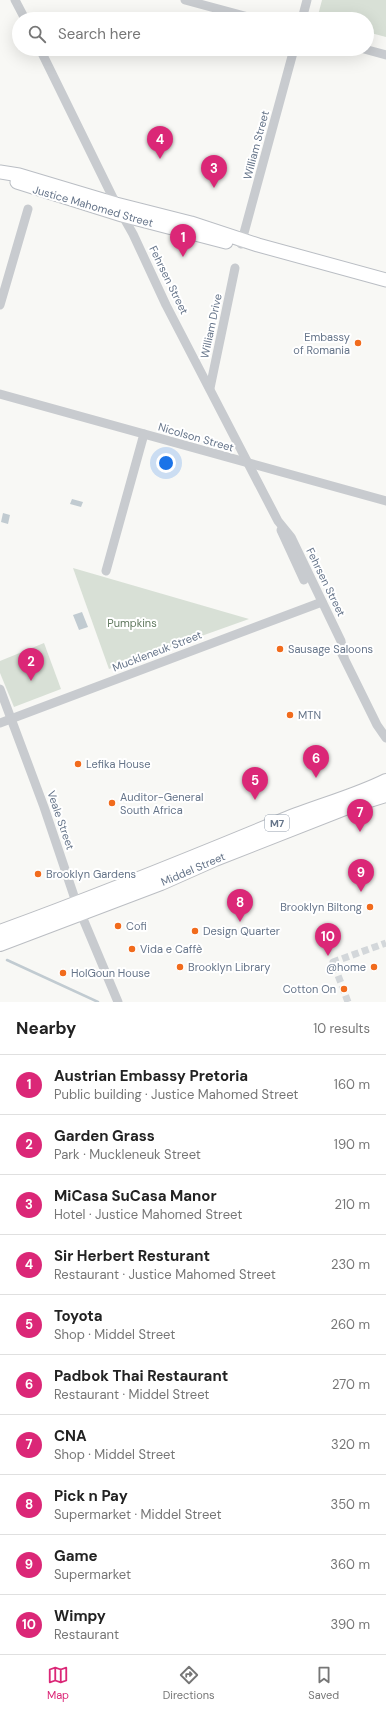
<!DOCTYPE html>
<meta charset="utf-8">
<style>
:root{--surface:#fff;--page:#f6f6f6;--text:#222;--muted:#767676;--line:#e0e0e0;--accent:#db2777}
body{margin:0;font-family:"DM Sans",sans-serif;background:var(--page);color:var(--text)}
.you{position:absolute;left:166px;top:463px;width:14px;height:14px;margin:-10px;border:3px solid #fff;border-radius:50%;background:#1a73e8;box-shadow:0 0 0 6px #1a73e833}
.badge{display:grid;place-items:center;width:26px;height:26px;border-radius:50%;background:var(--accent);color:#fff;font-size:13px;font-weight:700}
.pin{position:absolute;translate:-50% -33px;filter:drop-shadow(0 1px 2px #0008)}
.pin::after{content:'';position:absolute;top:21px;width:14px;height:12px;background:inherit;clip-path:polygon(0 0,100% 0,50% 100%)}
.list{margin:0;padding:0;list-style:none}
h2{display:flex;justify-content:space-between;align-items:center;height:52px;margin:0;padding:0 16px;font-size:17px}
h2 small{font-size:13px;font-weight:400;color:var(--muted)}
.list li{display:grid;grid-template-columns:26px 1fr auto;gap:12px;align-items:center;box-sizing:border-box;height:60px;padding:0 16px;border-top:1px solid var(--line)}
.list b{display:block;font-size:15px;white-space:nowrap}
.list p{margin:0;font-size:13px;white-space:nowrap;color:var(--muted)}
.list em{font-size:13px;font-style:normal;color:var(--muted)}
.icon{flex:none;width:22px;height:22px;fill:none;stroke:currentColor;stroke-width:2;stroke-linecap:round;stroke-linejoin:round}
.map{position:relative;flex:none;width:386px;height:1002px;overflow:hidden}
.search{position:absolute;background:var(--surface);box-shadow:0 4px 16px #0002;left:12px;right:12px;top:12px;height:44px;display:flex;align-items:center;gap:10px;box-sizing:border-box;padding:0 14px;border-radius:22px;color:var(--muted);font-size:15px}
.sheet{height:652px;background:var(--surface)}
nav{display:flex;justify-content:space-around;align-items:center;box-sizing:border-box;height:56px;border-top:1px solid var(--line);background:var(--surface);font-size:11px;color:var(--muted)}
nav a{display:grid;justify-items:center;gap:2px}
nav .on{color:var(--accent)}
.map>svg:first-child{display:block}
.green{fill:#d8e0d6}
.water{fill:#c1cbd1}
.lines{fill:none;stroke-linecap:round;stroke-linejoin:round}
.stream{stroke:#c1cbd1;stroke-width:2.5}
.pedestrian-tunnel{stroke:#d3d7da;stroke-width:7;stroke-dasharray:7 3.5;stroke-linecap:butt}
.secondary-casing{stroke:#babec4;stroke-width:15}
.primary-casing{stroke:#bbbec3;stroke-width:16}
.minor{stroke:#c8cbcf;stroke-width:9}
.secondary{stroke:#fff;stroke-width:13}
.primary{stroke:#fff;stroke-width:14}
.poi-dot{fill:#f16b1c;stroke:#fff;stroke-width:1.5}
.labels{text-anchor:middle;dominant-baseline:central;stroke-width:4;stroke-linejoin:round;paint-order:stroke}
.shield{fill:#fff;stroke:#939eac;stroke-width:1}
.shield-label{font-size:10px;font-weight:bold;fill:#657489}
.street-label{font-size:11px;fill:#657489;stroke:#fff}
.poi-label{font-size:11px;fill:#657489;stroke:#fff;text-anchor:start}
.park-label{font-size:11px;fill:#627a60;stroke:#fff}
</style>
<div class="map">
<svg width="386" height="1002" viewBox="0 0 386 1002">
<rect width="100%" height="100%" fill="#f8f8f5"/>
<g class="green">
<polygon points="322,0 386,0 386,37 367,32 367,19 317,19"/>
<polygon points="73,568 249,619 109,669"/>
<polygon points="44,643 61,689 14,707 0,673 0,661"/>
</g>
<g class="water">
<polygon points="72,499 83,502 81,507 70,504"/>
<polygon points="3,513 10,515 8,524 1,522"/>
<polygon points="82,612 88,627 79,630 73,615"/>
<polygon points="34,654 36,659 22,665 20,660"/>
</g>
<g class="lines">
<polyline class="stream" points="7,960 98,1002"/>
<polyline class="pedestrian-tunnel" points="348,1002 333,962 386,943"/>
<g class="secondary-casing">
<g id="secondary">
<polyline points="0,172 19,175 116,204 191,223 258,245 386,280"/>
<polyline points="17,182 122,215 226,242"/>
</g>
</g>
<g class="primary-casing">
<g id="primary">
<path d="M0 932C96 897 190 859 284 820 318 806 354 797 386 781"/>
<polyline points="0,944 161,883 215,859 350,806 386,795"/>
</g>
</g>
<g class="minor">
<polyline points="15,0 25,19"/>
<polyline points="185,0 255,19"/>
<polyline points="302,19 307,0"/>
<polyline points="40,49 116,204 133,234 166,305 265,496 278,521 291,537 341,641 344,657"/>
<polyline points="364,49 386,55"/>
<polyline points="241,244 294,49"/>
<polyline points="0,305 28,209"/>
<polyline points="210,388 235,268"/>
<polyline points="0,394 386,501"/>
<polyline points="281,530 304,580"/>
<polyline points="106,571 144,434"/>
<polyline points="341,652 377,725 386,738"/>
<polyline points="0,689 44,807 76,902 118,1002"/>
<polyline points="0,723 322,602"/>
</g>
<use href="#secondary" class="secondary"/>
<use href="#primary" class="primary"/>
</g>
<g class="poi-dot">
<circle cx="358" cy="343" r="4"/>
<circle cx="280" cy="649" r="4"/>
<circle cx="290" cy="715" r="4"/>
<circle cx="78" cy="764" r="4"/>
<circle cx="112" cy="803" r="4"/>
<circle cx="38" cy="874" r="4"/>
<circle cx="370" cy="907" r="4"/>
<circle cx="118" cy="926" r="4"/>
<circle cx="195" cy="931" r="4"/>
<circle cx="132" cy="949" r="4"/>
<circle cx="180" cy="967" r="4"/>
<circle cx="374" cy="967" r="4"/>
<circle cx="63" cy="973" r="4"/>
<circle cx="344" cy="989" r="4"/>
</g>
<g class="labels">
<rect class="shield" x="265" y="815" width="24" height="16" rx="3"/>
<g class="shield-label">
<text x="277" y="823">M7</text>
</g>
<g class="street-label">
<text transform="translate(256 145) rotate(-75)">William Street</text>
<text transform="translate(93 206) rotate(16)">Justice Mahomed Street</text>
<text transform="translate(169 280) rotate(64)">Fehrsen Street</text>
<text transform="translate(211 326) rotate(-78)">William Drive</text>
<text transform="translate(196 437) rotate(16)">Nicolson Street</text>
<text transform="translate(326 582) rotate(64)">Fehrsen Street</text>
<text transform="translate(157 651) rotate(-21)">Muckleneuk Street</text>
<text transform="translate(61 820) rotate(71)">Veale Street</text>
<text transform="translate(193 869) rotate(-23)">Middel Street</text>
</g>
<g class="poi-label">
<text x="350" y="337" text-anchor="end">Embassy<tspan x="350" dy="13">of Romania</tspan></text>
<text x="288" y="649">Sausage Saloons</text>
<text x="298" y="715">MTN</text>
<text x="86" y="764">Lefika House</text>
<text x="120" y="797">Auditor-General<tspan x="120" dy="13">South Africa</tspan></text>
<text x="46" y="874">Brooklyn Gardens</text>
<text x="362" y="907" text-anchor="end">Brooklyn Biltong</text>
<text x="126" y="926">Cofi</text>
<text x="203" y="931">Design Quarter</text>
<text x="140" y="949">Vida e Caffè</text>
<text x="188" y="967">Brooklyn Library</text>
<text x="366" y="967" text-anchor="end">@home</text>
<text x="71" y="973">HolGoun House</text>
<text x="336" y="989" text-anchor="end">Cotton On</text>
</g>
<g class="park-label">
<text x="132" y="623">Pumpkins</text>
</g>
</g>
</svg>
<div class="you"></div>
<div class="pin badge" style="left:183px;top:257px">1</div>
<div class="pin badge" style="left:31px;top:681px">2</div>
<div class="pin badge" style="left:214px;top:188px">3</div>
<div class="pin badge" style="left:160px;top:159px">4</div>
<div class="pin badge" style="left:255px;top:800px">5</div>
<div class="pin badge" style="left:316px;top:778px">6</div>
<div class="pin badge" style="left:360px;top:832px">7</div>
<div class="pin badge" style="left:240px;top:922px">8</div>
<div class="pin badge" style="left:361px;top:892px">9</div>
<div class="pin badge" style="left:328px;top:956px">10</div>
<div class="search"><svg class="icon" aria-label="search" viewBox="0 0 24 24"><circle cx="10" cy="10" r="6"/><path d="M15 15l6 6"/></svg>Search here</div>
</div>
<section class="sheet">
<h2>Nearby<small>10 results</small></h2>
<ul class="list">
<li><span class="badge">1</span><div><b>Austrian Embassy Pretoria</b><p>Public building · Justice Mahomed Street</p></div><em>160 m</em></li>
<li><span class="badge">2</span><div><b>Garden Grass</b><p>Park · Muckleneuk Street</p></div><em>190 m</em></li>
<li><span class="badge">3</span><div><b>MiCasa SuCasa Manor</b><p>Hotel · Justice Mahomed Street</p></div><em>210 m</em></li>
<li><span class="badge">4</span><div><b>Sir Herbert Resturant</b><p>Restaurant · Justice Mahomed Street</p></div><em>230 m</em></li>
<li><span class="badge">5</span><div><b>Toyota</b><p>Shop · Middel Street</p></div><em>260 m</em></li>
<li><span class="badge">6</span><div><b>Padbok Thai Restaurant</b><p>Restaurant · Middel Street</p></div><em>270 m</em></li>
<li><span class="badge">7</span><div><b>CNA</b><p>Shop · Middel Street</p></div><em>320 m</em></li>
<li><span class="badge">8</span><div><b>Pick n Pay</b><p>Supermarket · Middel Street</p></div><em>350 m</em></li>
<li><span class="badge">9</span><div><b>Game</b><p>Supermarket</p></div><em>360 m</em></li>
<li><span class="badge">10</span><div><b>Wimpy</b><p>Restaurant</p></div><em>390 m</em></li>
</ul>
</section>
<nav>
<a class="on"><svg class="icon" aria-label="map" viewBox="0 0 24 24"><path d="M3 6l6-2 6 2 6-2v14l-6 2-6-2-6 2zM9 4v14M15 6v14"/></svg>Map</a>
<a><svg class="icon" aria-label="directions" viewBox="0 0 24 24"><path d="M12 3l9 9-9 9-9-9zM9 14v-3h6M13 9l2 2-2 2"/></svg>Directions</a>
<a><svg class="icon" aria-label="saved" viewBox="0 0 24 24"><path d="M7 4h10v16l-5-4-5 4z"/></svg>Saved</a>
</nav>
